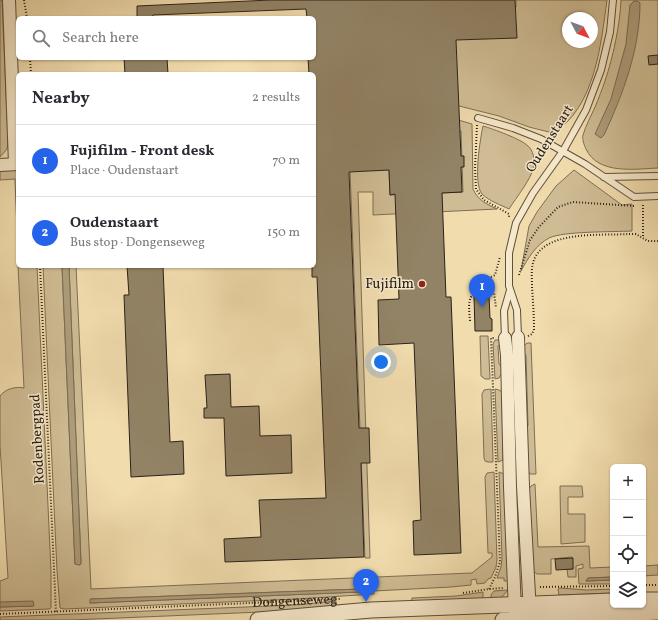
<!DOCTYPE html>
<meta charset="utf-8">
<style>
:root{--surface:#fff;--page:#f2f2f3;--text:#2b2b33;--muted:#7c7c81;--line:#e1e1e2;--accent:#2563eb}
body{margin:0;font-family:Vollkorn,serif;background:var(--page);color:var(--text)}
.controls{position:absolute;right:12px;bottom:12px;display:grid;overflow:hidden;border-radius:6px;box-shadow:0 1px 3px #0004}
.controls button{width:36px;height:36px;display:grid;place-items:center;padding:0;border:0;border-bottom:1px solid var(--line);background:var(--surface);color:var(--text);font:20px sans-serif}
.compass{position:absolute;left:562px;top:12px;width:36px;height:36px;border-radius:50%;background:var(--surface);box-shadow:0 1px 3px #0004;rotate:131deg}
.you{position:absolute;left:381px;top:362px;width:14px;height:14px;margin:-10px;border:3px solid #fff;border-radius:50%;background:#1a73e8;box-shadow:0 0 0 6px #1a73e833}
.badge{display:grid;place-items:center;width:26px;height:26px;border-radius:50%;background:var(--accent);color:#fff;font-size:13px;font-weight:700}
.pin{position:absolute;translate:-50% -33px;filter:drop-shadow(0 1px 2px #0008)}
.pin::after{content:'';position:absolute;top:21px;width:14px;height:12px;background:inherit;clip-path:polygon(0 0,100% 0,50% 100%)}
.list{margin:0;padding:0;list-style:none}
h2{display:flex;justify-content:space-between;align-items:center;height:52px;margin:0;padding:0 16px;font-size:17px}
h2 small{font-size:13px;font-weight:400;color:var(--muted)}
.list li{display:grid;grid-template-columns:26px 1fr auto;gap:12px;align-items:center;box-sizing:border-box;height:72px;padding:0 16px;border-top:1px solid var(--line)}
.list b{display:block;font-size:15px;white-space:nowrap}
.list p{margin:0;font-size:13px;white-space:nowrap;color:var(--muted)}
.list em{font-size:13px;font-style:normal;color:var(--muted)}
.icon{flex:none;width:22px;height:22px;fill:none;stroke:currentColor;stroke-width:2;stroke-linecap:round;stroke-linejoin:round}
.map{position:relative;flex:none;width:658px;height:620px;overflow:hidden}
.search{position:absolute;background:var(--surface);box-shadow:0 1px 3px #0004;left:16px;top:16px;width:300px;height:44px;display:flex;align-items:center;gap:10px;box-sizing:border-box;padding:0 14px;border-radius:6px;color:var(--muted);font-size:15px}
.panel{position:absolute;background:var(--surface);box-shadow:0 1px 3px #0004;left:16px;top:72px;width:300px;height:196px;border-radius:6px}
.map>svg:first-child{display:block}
.green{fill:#cfbc94;stroke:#7d6f57;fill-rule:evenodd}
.water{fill:#ae9d7b;stroke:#7a6c54}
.building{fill:#928366;stroke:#2b221a}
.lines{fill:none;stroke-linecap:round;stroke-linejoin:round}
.service-casing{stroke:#5c503f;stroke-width:8}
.minor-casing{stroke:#5c503f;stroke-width:14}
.tertiary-casing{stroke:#5c503f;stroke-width:17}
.path{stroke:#2b221a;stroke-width:2;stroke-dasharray:1 2;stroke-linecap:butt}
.service{stroke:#f6e8ca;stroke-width:6}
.minor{stroke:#f6e8ca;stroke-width:12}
.tertiary{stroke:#f6e8ca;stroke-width:15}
.poi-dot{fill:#8f2418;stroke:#f6e8ca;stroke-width:1.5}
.labels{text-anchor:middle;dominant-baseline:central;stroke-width:3;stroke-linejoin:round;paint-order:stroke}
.street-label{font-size:14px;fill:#2b221a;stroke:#f6e8ca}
.poi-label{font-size:14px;fill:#2b221a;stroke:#f6e8ca;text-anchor:end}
</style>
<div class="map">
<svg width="658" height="620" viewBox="0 0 658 620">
<rect width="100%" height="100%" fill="#f1dcad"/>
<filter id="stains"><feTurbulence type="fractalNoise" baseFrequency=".005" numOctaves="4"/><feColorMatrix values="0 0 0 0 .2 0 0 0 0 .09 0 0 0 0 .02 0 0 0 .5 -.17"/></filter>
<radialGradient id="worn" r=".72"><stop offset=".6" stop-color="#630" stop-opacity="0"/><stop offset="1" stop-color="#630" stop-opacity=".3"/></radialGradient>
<g class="green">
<polygon points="0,0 2,0 8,143 7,149 0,157"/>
<path d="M516 0H607C601 44 595 108 553 133L529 127 499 116 443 102 448 117 472 124 473 189C478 200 486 204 497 209L373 215V192H358L370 558H365L350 171 388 146 390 195 463 192 461 131 388 134 368 13 516 7ZM568 18H592V42H568Z"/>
<path d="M621 0H658V168C635 169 598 175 586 149 584 145 582 139 583 135 586 125 591 116 595 107 599 98 602 89 605 81 613 57 620 25 621 0Z"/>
<path d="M483 126C493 129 521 139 528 146 533 150 535 160 534 166 532 178 516 198 509 209 501 205 489 201 482 194 473 183 480 140 483 126Z"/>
<polygon points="18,170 18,257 15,179 0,180 0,171"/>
<path d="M574 170 622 205 632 204V231C613 232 564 231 549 238 536 245 528 258 521 271L529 226 537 212 556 186Z"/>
<path d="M18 266H37L51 571V608L49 609 0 611V607L33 606H0V581L8 578 0 445V396C5 389 16 386 24 388Z"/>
<path d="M43 266H62L75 564 80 565 81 563 69 266H76L91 589 472 573 492 557V553H488L485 477 487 473 494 472 497 560 496 567 491 578 488 579 485 583 477 584 476 579 471 580V585L451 587 374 591V594L297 599 64 609 60 608 57 571ZM360 589V592L90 603 91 599Z"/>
<polygon points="480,336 488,336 490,379 485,379 481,376"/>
<polygon points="495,340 501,340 501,343 498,346 499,364 502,367 502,373 499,378 495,379 493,344"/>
<polygon points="527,343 531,343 536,474 530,474 528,471 526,427 528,426 526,355 523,354 523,347"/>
<polygon points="491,389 493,462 488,462 485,461 484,458 482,394 484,390"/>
<polygon points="495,389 499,390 502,392 503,460 498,462"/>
<polygon points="499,472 504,474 511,581 504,581 504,578 497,578 501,567 502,558"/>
<polygon points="535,484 538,547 589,546 590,568 613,567 613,577 588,578 586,581 613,580 613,584 579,584 578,569 583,568 583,564 576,566 576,577 568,577 567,569 573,569 572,557 551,559 551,574 537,574 533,571 529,489 531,486"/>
<polygon points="560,486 582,486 583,497 568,497 568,514 585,514 585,542 561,544"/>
<polygon points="658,565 658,575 643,576 643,566"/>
<polygon points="560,588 587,590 613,589 613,593 559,595 558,589"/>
<polygon points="508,590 501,598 491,602 491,595 494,591"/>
<polygon points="483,592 483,603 411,604 412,598 456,596"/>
<polygon points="336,601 336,607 333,609 71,620 0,620 0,617 295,605"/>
</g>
<g class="water">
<path d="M634 1H637L640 3C640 49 623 94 604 135L601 138 595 134 611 99 626 44 630 5Z"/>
<polygon points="62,266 69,266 81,563 80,565 75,564"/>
<polygon points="613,577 613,580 586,581 588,578"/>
<polygon points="360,589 360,592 90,603 90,599"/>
<polygon points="33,601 34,606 0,607 0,602"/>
</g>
<g class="building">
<polygon points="271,0 515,0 517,38 456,40 461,156 464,156 464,167 461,167 462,192 442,193 446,297 451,297 461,553 414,555 413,521 421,520 414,343 379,345 378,300 399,299 395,194 390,195 389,170 349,172 359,428 369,428 370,463 361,463 364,557 225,562 224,539 261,537 259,500 326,498 317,277 312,277 312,266 314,266 314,74 309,74 308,58 314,58 314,18 307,18 306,9 153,15 151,18 137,18 137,6"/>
<polygon points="658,55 658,64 649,65 648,56"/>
<polygon points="124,58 167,58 168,74 125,74"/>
<polygon points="127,266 163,266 170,442 183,441 184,474 131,477 124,295 129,295"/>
<polygon points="474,296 489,296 490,318 492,319 492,331 475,331"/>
<polygon points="230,374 231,407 259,406 260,436 291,435 292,473 226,476 224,418 204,418 204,408 207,408 205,375"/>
<polygon points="573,558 573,569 556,570 555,559"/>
</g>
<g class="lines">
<g class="service-casing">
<g id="service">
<polyline points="478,118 513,128 541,139 585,164 634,197 658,196"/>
<polyline points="604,177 658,176"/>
<polyline points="518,337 517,310 509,286 509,253 516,223 533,193 563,151 586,110 601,70 610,32 613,0"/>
<polyline points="505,338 504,311 510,290"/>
</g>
</g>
<g class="minor-casing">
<g id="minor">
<polyline points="9,0 15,164"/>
<polyline points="0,165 18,164"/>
<polyline points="518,337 523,486 530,613"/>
<polyline points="505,338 507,355 510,487 515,612"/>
</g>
</g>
<g class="tertiary-casing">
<g id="tertiary">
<polyline points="643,600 658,600"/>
<polyline points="258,620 371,610 613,601"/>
<polyline points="503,620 658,612"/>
</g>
</g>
<g class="path">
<polyline points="24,0 27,18"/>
<polyline points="30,58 31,74"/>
<polyline points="477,125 475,168 476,189 484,200 509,214 509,218"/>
<polyline points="643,205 643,238"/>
<polyline points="40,266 56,612"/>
<polyline points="519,275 530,240 539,227 558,207 573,202 634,206"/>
<polyline points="491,277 495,275 500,257"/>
<path d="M470 321C468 300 467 287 494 292L496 308"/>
<path d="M528 336 532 334 534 330C534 316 533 301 532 287 532 279 531 270 533 263 542 229 602 236 629 234H636L648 241H658"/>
<polyline points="643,585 658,585"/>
<polyline points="540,587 613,586"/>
<polyline points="489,589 495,577 500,562 491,338 494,338"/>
<polyline points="463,593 489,589 504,588"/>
<path id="s1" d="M0 614 340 599"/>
</g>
<use href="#service" class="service"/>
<use href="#minor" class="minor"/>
<use href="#tertiary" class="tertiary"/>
</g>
<circle class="poi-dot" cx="422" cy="284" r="4"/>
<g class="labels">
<g class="street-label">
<text transform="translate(550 139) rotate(-58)">Oudenstaart</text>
<text transform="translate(38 439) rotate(-93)">Rodenbergpad</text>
<text stroke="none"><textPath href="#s1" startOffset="295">Dongenseweg</textPath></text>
</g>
<g class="poi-label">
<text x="414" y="284">Fujifilm</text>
</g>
</g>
<rect width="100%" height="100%" filter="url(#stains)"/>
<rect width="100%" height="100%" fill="url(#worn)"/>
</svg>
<div class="controls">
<button>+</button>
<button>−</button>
<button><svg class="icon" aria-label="locate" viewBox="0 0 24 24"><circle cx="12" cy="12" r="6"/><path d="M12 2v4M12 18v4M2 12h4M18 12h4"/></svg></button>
<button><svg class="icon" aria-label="layers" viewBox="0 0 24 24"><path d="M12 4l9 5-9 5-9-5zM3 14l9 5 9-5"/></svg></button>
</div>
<svg class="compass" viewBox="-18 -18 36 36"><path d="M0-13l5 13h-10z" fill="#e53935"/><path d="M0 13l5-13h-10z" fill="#7c7c81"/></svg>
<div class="you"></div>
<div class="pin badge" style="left:482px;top:307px">1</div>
<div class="pin badge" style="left:366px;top:602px">2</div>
<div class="search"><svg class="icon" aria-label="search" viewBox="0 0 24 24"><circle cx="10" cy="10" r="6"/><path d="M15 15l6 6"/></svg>Search here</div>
<section class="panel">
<h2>Nearby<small>2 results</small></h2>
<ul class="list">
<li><span class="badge">1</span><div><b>Fujifilm - Front desk</b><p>Place · Oudenstaart</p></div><em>70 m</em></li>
<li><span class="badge">2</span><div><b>Oudenstaart</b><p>Bus stop · Dongenseweg</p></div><em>150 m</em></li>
</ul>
</section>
</div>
